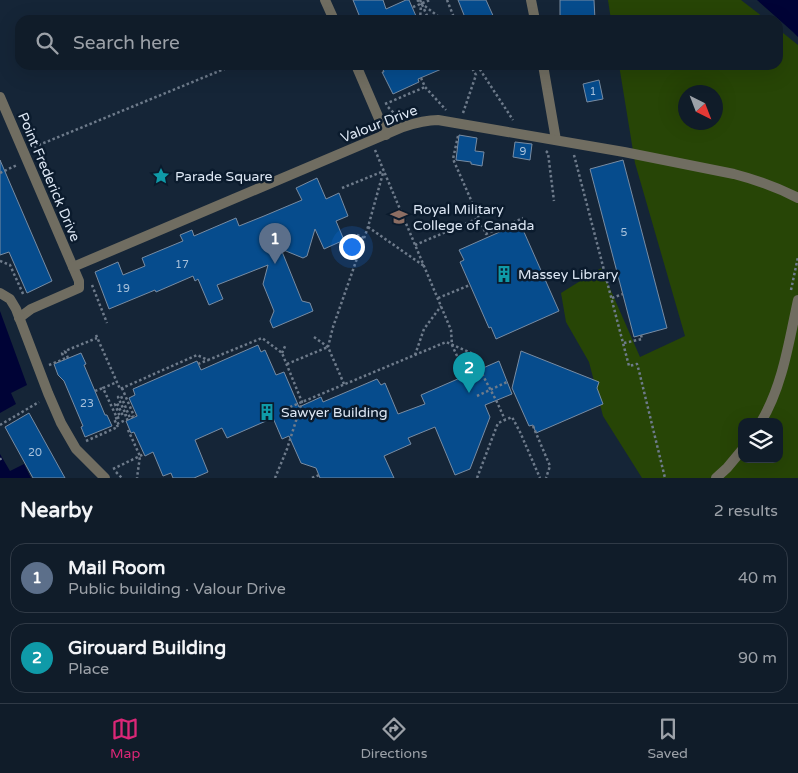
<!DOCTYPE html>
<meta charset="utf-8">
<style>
:root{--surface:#101c29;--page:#192531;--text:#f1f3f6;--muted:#9ca1a8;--line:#303a46;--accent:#db2777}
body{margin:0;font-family:"Varela Round",sans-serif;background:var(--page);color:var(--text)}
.controls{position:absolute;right:15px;bottom:15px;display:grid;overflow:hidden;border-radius:10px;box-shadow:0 5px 20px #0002}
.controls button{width:45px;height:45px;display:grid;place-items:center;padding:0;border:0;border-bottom:1px solid var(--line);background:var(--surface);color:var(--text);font:25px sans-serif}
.compass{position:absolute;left:678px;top:85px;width:45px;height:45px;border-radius:50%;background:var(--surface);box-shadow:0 5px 20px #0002;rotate:138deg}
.you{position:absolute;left:351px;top:246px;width:18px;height:18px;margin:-12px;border:4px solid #fff;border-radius:50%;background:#1a73e8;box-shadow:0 0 0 8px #1a73e833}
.badge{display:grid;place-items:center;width:32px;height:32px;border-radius:50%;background:var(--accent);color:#fff;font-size:16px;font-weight:700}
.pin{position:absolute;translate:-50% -41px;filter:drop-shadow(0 1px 2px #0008)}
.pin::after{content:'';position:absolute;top:26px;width:18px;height:15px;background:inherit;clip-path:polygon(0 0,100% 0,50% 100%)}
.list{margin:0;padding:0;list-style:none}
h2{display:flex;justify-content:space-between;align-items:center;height:65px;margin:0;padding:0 20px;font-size:21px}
h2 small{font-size:16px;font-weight:400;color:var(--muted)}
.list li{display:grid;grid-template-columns:32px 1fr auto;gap:15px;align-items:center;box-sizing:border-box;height:70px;margin:0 10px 10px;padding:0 10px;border:1px solid var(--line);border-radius:15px}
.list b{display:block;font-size:19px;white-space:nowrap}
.list p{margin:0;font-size:16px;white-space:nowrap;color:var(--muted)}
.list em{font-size:16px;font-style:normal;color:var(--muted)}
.icon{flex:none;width:28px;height:28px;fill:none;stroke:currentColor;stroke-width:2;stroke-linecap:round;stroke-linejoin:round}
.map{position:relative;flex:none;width:798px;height:478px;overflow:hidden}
.search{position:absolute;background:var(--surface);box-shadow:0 5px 20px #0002;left:15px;right:15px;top:15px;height:55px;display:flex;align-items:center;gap:12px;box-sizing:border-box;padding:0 18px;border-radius:15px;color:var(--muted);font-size:19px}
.sheet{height:225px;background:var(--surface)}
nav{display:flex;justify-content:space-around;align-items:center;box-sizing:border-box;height:70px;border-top:1px solid var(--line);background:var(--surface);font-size:14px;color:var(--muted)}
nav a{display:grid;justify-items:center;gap:2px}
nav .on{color:var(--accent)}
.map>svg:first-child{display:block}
.green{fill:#274506;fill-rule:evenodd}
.water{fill:#000336}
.building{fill:#064c8d;stroke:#788ca3}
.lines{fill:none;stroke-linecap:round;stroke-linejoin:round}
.path{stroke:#6e7b8b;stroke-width:2.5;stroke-dasharray:2.5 2.5;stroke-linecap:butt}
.street{stroke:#706d61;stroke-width:10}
.labels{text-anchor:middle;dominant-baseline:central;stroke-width:5;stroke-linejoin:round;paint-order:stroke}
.number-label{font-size:11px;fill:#a7c0da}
.street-label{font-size:14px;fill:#dde7f4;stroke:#0b1b2d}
.poi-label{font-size:14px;fill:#dde7f4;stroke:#0b1b2d;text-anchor:start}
</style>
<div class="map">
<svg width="798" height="478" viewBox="0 0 798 478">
<rect width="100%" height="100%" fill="#152537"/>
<g class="green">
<polygon points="608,0 741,0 767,20 611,20"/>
<path d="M778 29 798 45V478H642L603 416 589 362 566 322 561 293 601 268 640 357 685 336 635 163 619 65H778ZM686 92H716V122H686ZM742 422H779V459H742Z"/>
</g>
<g class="water">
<polygon points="757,0 798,0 798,37 793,32"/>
<polygon points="0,311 27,385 11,393 16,404 0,413"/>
<polygon points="0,454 10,471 24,464 31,478 0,478"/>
</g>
<g class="building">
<polygon points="353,0 383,0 386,9 406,0 409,0 416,16 406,20 361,20"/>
<polygon points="458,0 486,0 495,20 466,20"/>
<polygon points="560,0 594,0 595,20 560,20"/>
<polygon points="381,65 451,65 418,79 419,82 393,94 382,72 384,72"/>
<polygon points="599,80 603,99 587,102 583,84"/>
<polygon points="459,135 477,138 475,151 484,152 482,166 471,164 471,162 456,160"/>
<polygon points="515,142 532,144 530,160 513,157"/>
<polygon points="0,160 52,281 27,293 9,252 0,255"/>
<polygon points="623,160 667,328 634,337 590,169"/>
<polygon points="317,178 326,199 339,193 348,216 336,221 344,240 324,249 315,229 307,256 303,258 281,249 302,301 310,303 313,311 273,328 270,321 274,311 263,284 268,265 217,285 223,299 209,305 198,279 195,281 193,276 156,292 155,290 109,309 95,272 118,262 123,275 145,266 142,258 183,241 180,235 192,230 194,236 236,218 239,226 264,216 302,200 296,188"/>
<polygon points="520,223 559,311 496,339 491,327 489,328 460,262 464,260 459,250"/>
<polygon points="258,345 261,352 265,350 276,375 284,372 299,407 321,397 323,402 377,379 381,385 385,383 398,414 425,404 421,395 499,361 512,394 485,405 490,417 470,469 455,475 435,427 408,438 411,444 384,456 394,478 320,478 316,468 301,463 289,436 282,439 273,418 227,438 222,428 195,440 208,472 194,478 173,478 171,473 163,476 153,452 145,456 134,432 131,433 126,421 137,416 129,398 135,395 133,389 197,361 201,370"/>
<polygon points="521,351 599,382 597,388 603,404 536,433 533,425 529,426 512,388"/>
<polygon points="81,353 86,364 84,365 105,415 107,415 112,426 85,437 81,427 83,426 64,381 58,375 54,364"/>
<polygon points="29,413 65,478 33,478 5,427"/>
</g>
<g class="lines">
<g class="path">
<polyline points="417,0 443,20"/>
<polyline points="420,0 429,20"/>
<polyline points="447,0 455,20"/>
<polyline points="413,7 430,0"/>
<polyline points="420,20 421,4"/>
<polyline points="477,65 513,120"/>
<polyline points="421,78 425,87 446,110"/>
<polyline points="385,104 425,87"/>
<polyline points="388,107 398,117"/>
<polyline points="463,113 476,75 472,68 473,65"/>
<polyline points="458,136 453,159 486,234 523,218"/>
<polyline points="34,147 234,65"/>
<polyline points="375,150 451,330 452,345 465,373"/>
<polyline points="546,151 548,153 554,201"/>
<polyline points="574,155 629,366 637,364 639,371 665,478"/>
<polyline points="0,173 17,165"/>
<polyline points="342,188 384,171"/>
<polyline points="368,227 424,266"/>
<polyline points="357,235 364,238"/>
<polyline points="415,245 479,218"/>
<polyline points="0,261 10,265 24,296"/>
<polyline points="92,285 107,323"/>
<polyline points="791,290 798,257"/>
<polyline points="438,298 470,285"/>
<polyline points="612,298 623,294"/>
<polyline points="96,335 120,389 197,355 208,360 262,338 282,353 302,402 287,449 275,478"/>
<polyline points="314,337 328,347"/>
<polyline points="624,343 642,339 641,335"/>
<polyline points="282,353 286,344"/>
<polyline points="415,355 424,329 441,306"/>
<polyline points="68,358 65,351 97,338"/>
<polyline points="198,364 208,360"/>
<polyline points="287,364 328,347"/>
<polyline points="49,365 64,359 62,353 65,351"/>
<polyline points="344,384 328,347 333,327 368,227 383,173"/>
<polyline points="122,388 134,416"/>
<polyline points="95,391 103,388"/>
<polyline points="477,396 507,382"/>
<polyline points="290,407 446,342 471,353 497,402 505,420"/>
<polyline points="117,418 120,417 115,404 117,403 123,416 126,415 118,397 121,396 130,418 137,415"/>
<polyline points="117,424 130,418"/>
<polyline points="0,425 39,402"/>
<polyline points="533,426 550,466 546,478"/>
<polyline points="128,430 140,456 137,478"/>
<polyline points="86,441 118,427 114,419 117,418 103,388 117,382"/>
<polyline points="0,458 1,460"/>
<polyline points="113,469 144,454"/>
<polyline points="116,472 122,478"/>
<polyline points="312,478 319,475"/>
<polyline points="477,478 498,423 512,417 520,432 540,478"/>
</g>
<g class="street">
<polyline points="325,0 334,20"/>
<polyline points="531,0 535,20"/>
<polyline points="356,65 386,135"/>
<polyline points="543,65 556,140"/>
<polyline points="0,97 79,281 79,288 31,309 19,318"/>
<path d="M73 267 403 127C415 123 425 120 438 120L624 152 734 174C757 180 777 187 798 198"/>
<polyline points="0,293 10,299 16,309 48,393 61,423 76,449 105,478"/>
<path d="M761 422C783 385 789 341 798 300"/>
<polyline points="716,478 727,468 742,450"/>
</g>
</g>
<defs>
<g id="sight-bare" transform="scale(1.35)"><path d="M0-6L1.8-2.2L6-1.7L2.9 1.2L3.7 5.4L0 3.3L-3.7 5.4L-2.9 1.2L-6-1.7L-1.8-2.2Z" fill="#0f9aa8" stroke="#0b1b2d" stroke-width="2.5" paint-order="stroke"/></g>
<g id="university-bare" transform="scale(1.35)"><path d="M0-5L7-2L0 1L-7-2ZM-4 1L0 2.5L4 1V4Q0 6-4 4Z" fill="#8d6e63" stroke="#0b1b2d" stroke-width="2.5" paint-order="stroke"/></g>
<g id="building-bare" transform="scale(1.35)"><path d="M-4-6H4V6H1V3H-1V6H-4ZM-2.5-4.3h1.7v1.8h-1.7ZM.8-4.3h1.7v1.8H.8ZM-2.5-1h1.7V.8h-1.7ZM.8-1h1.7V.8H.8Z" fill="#0f9aa8" stroke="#0b1b2d" stroke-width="2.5" paint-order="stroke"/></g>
</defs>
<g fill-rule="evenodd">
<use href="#sight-bare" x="161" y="176"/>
<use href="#university-bare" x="399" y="217"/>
<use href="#building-bare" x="504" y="274"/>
<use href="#building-bare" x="267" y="412"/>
</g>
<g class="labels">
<g class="number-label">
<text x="593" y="91">1</text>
<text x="523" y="151">9</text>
<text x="624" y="232">5</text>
<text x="182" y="264">17</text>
<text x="123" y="288">19</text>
<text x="87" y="403">23</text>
<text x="35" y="452">20</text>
</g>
<g class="street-label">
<text transform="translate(379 124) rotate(-21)">Valour Drive</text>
<text transform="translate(49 177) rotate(67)">Point Frederick Drive</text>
</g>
<g class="poi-label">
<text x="175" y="176">Parade Square</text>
<text x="413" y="209">Royal Military<tspan x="413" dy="16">College of Canada</tspan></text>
<text x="518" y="274">Massey Library</text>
<text x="281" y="412">Sawyer Building</text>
</g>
</g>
</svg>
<div class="controls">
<button><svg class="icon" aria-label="layers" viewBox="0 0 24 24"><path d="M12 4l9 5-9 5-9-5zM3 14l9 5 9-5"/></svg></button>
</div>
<svg class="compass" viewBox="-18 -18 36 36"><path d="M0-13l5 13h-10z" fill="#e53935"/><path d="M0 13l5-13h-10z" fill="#9ca1a8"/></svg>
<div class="you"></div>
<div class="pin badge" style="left:275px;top:264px;background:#5c6f8a">1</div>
<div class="pin badge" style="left:469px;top:393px;background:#0f9aa8">2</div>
<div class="search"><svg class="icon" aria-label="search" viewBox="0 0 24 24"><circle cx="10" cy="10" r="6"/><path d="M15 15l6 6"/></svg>Search here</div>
</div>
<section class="sheet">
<h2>Nearby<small>2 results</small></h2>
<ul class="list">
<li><span class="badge" style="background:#5c6f8a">1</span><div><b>Mail Room</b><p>Public building · Valour Drive</p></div><em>40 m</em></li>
<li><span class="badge" style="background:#0f9aa8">2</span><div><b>Girouard Building</b><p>Place</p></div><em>90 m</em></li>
</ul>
</section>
<nav>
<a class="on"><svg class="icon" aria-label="map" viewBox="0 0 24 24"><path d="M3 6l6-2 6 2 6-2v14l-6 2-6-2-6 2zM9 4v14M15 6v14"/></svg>Map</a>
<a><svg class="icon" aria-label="directions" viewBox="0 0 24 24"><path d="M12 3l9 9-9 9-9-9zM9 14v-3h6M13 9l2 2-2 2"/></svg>Directions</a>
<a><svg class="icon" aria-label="saved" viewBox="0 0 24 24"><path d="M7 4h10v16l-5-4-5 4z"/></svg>Saved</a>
</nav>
